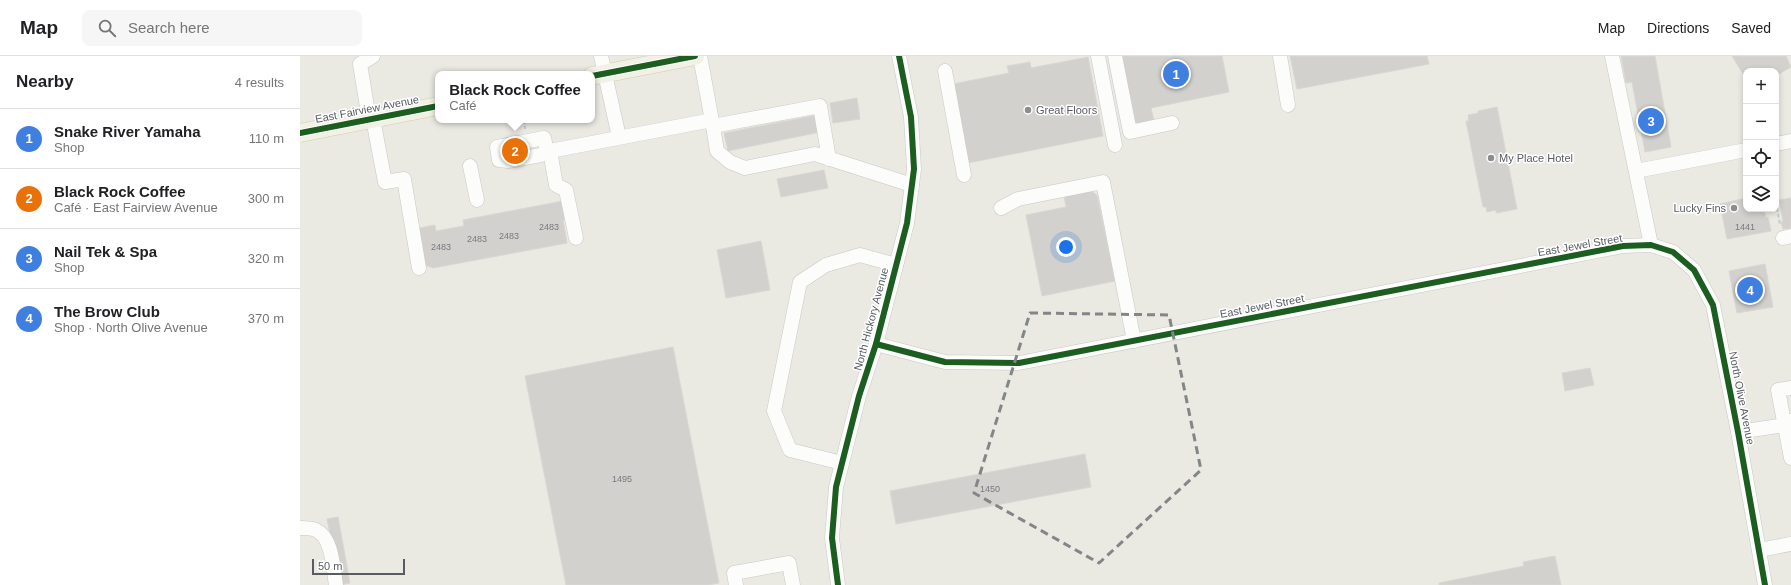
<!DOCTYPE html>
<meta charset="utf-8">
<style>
:root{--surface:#fff;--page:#f6f6f6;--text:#202124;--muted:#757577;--line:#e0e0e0;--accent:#ea580c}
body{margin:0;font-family:Helvetica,sans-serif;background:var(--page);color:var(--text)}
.controls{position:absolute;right:12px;top:12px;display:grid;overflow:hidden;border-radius:8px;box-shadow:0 2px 6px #0003}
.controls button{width:36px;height:36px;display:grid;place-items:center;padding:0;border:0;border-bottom:1px solid var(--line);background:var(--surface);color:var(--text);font:20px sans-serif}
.scale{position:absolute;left:12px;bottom:10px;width:93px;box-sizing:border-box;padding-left:4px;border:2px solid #585c62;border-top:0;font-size:11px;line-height:14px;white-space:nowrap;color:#585c62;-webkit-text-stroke:3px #fff;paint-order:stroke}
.you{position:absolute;left:766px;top:191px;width:14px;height:14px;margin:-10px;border:3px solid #fff;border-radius:50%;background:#1a73e8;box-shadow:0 0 0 6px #1a73e833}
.badge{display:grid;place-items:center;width:26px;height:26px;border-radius:50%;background:var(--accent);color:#fff;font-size:13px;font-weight:700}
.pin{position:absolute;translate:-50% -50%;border:2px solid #fff;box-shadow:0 1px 4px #0006}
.popup{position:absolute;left:135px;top:15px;width:160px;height:52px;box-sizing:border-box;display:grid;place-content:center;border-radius:8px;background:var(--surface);filter:drop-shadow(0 1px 3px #0005);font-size:13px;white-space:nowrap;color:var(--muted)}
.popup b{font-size:15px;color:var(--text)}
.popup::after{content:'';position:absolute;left:50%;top:100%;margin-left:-8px;border:8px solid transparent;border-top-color:var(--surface)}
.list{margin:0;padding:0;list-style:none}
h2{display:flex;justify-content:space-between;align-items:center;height:52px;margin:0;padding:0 16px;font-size:17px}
h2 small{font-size:13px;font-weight:400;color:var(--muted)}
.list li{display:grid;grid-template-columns:26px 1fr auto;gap:12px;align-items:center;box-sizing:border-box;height:60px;padding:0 16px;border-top:1px solid var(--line)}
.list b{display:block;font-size:15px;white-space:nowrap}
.list p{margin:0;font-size:13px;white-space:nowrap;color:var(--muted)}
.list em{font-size:13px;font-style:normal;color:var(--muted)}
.icon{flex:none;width:22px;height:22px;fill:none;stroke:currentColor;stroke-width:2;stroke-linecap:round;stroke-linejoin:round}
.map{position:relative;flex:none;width:1491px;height:529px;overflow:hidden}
header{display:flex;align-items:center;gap:24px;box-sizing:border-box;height:56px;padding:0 20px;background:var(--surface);border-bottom:1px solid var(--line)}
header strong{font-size:19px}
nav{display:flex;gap:22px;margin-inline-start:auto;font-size:14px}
.search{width:280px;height:36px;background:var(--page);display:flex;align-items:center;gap:10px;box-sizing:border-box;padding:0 14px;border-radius:8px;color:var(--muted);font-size:15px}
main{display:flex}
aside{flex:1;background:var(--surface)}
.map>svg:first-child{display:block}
.building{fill:#d3d1ce;stroke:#d9d7d2}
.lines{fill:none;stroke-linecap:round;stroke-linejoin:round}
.minor-casing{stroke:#c7c8c6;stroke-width:15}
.major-casing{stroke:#d5ccad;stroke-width:19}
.path{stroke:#c5ccc9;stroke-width:2;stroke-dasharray:4 2;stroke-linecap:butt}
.minor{stroke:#fcfcfb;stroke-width:14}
.major{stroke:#f2f1e5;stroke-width:18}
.cycleway-casing{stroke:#fff;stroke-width:8}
.cycleway{stroke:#1b5e20;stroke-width:6}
.marked{fill:none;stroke:#838688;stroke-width:3;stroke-dasharray:8 5;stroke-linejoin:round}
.poi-dot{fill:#8b8d8f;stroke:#fff;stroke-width:1.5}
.labels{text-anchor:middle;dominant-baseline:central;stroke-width:3;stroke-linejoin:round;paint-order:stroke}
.number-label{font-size:9px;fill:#787a7e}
.street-label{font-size:11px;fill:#585c62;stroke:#fff}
.poi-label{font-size:11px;fill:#585c62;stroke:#fff;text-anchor:start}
</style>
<header>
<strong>Map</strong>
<div class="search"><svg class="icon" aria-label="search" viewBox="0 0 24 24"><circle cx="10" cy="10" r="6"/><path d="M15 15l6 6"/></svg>Search here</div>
<nav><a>Map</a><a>Directions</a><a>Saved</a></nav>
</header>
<main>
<aside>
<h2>Nearby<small>4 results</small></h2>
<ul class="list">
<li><span class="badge" style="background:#3f7fe0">1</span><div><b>Snake River Yamaha</b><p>Shop</p></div><em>110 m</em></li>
<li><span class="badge" style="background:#e8710a">2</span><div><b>Black Rock Coffee</b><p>Café · East Fairview Avenue</p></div><em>300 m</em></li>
<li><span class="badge" style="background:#3f7fe0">3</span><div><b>Nail Tek &amp; Spa</b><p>Shop</p></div><em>320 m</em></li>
<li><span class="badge" style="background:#3f7fe0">4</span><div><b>The Brow Club</b><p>Shop · North Olive Avenue</p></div><em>370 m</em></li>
</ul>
</aside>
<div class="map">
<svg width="1491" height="529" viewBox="0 0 1491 529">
<rect width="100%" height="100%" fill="#eae9e2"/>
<g class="building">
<polygon points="822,0 922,0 929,36 851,52 854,65 836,68"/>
<polygon points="990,0 1127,0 1129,8 997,33"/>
<polygon points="1321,0 1355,0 1371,91 1345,96 1332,26 1326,27"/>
<polygon points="1432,0 1486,0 1491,11 1476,20 1476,15 1446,15 1446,23"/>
<polygon points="788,1 803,80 668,107 653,28 709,17 707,10 730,6 731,12"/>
<polygon points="557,42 560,63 533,67 530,47"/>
<polygon points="1197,51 1217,153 1196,157 1196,154 1187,156 1186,151 1183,151 1166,65 1169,65 1168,59 1178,57 1178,55"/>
<polygon points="517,59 520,76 428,95 424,77"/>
<polygon points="225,88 226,98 206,101 205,93"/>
<polygon points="524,114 528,132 481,141 477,123"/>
<polygon points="791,135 797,139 815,225 742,240 726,159 766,151 764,140"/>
<polygon points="1446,142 1446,153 1464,153 1466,162 1468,161 1471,175 1427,183 1420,148"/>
<polygon points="1491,142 1491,172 1483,173 1481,166 1483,165 1479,144"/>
<polygon points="263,145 266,164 263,164 267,187 133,212 128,210 123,210 115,173 135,169 136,175 164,170 163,164"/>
<polygon points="461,185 470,234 426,242 417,194"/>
<polygon points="1465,208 1473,251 1437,257 1429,215"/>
<polygon points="373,291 419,527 408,529 266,529 225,320"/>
<polygon points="1290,312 1294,329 1265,335 1262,317"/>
<polygon points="785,398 791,431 596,468 590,435"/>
<polygon points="38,461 50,527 40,529 27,463"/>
<polygon points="1255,500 1261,529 1139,529 1139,527 1224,510 1223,506"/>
</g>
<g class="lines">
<g class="minor-casing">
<g id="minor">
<polyline points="301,0 319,81"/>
<polyline points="400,0 413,70 520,50 529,103"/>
<polyline points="798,0 815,89"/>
<polyline points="815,0 830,76 872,67"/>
<polyline points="980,0 988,49"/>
<polyline points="1312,0 1351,189"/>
<polyline points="645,15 664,119"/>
<polyline points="69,63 60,8 73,0"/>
<polyline points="73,63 85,126 104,123 119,212"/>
<polyline points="413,70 417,95 430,106 445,112 515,98 612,129"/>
<polyline points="1476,88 1491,85"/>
<polyline points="241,99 208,105 199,104 197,91 244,82 247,95"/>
<polyline points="170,110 177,144"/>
<polyline points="1336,115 1446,94"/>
<polyline points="701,152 718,143 803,126 834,285"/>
<polyline points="276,182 266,134 256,129 250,95 412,64"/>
<polyline points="1483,182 1491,180"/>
<polyline points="576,288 645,306 719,307 1323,190 1351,189 1373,196 1394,214 1413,249 1438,376 1465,529"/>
<polyline points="1491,332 1478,334 1491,402"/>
<polyline points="1438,376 1485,369 1491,365"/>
<polyline points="542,407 490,394 474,355 500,226 526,209 560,199 596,209"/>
<path d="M0 472C5 472 12 472 16 474 33 482 33 513 36 529"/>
<polyline points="1459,494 1491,488"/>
<polyline points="436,529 434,517 489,507 493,529"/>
<polyline points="538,529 532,482 536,431 559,340 576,288 607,167 614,113 611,61 599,0"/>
</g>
</g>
<g class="major-casing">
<g id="major">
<polyline points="292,20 395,0"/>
<polyline points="0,77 138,50"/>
</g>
</g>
<g class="path">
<polyline points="224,64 225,73"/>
<polyline points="1476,146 1480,169"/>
</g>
<use href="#minor" class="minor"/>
<use href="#major" class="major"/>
<g class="cycleway-casing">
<g id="cycleway">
<polyline points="292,20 395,0"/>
<polyline points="0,77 138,50"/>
<polyline points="576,288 645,306 719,307 1323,190 1351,189 1373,196 1394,214 1413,249 1438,376 1465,529"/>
<polyline points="538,529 532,482 536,431 559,340 576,288 607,167 614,113 611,61 599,0"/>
</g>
</g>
<use href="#cycleway" class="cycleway"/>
</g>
<path class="marked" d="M730 257 869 259 901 414 799 507 674 437Z"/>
<g class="poi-dot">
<circle cx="728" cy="54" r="4"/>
<circle cx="1191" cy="102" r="4"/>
<circle cx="1434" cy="152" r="4"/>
</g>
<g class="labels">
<g class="number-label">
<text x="249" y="171">2483</text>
<text x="1445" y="171">1441</text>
<text x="209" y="180">2483</text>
<text x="177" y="183">2483</text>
<text x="141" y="191">2483</text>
<text x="322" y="423">1495</text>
<text x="690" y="433">1450</text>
</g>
<g class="street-label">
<text transform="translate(67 53) rotate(-11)">East Fairview Avenue</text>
<text transform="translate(1280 189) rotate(-10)">East Jewel Street</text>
<text transform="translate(962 250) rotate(-11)">East Jewel Street</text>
<text transform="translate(571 263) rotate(-75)">North Hickory Avenue</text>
<text transform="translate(1442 342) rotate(79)">North Olive Avenue</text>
</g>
<g class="poi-label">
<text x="736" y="54">Great Floors</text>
<text x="1199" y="102">My Place Hotel</text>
<text x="1426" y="152" text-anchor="end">Lucky Fins</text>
</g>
</g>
</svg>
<div class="controls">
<button>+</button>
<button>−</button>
<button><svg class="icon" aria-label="locate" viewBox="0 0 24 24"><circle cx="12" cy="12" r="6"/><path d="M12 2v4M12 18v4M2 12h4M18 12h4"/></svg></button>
<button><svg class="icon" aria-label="layers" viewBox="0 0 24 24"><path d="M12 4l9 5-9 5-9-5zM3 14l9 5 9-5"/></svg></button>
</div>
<div class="scale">50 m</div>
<div class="you"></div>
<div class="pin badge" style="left:876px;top:18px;background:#3f7fe0">1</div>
<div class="pin badge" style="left:215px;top:95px;background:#e8710a">2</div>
<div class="popup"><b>Black Rock Coffee</b>Café</div>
<div class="pin badge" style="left:1351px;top:65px;background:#3f7fe0">3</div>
<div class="pin badge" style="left:1450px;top:234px;background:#3f7fe0">4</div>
</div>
</main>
